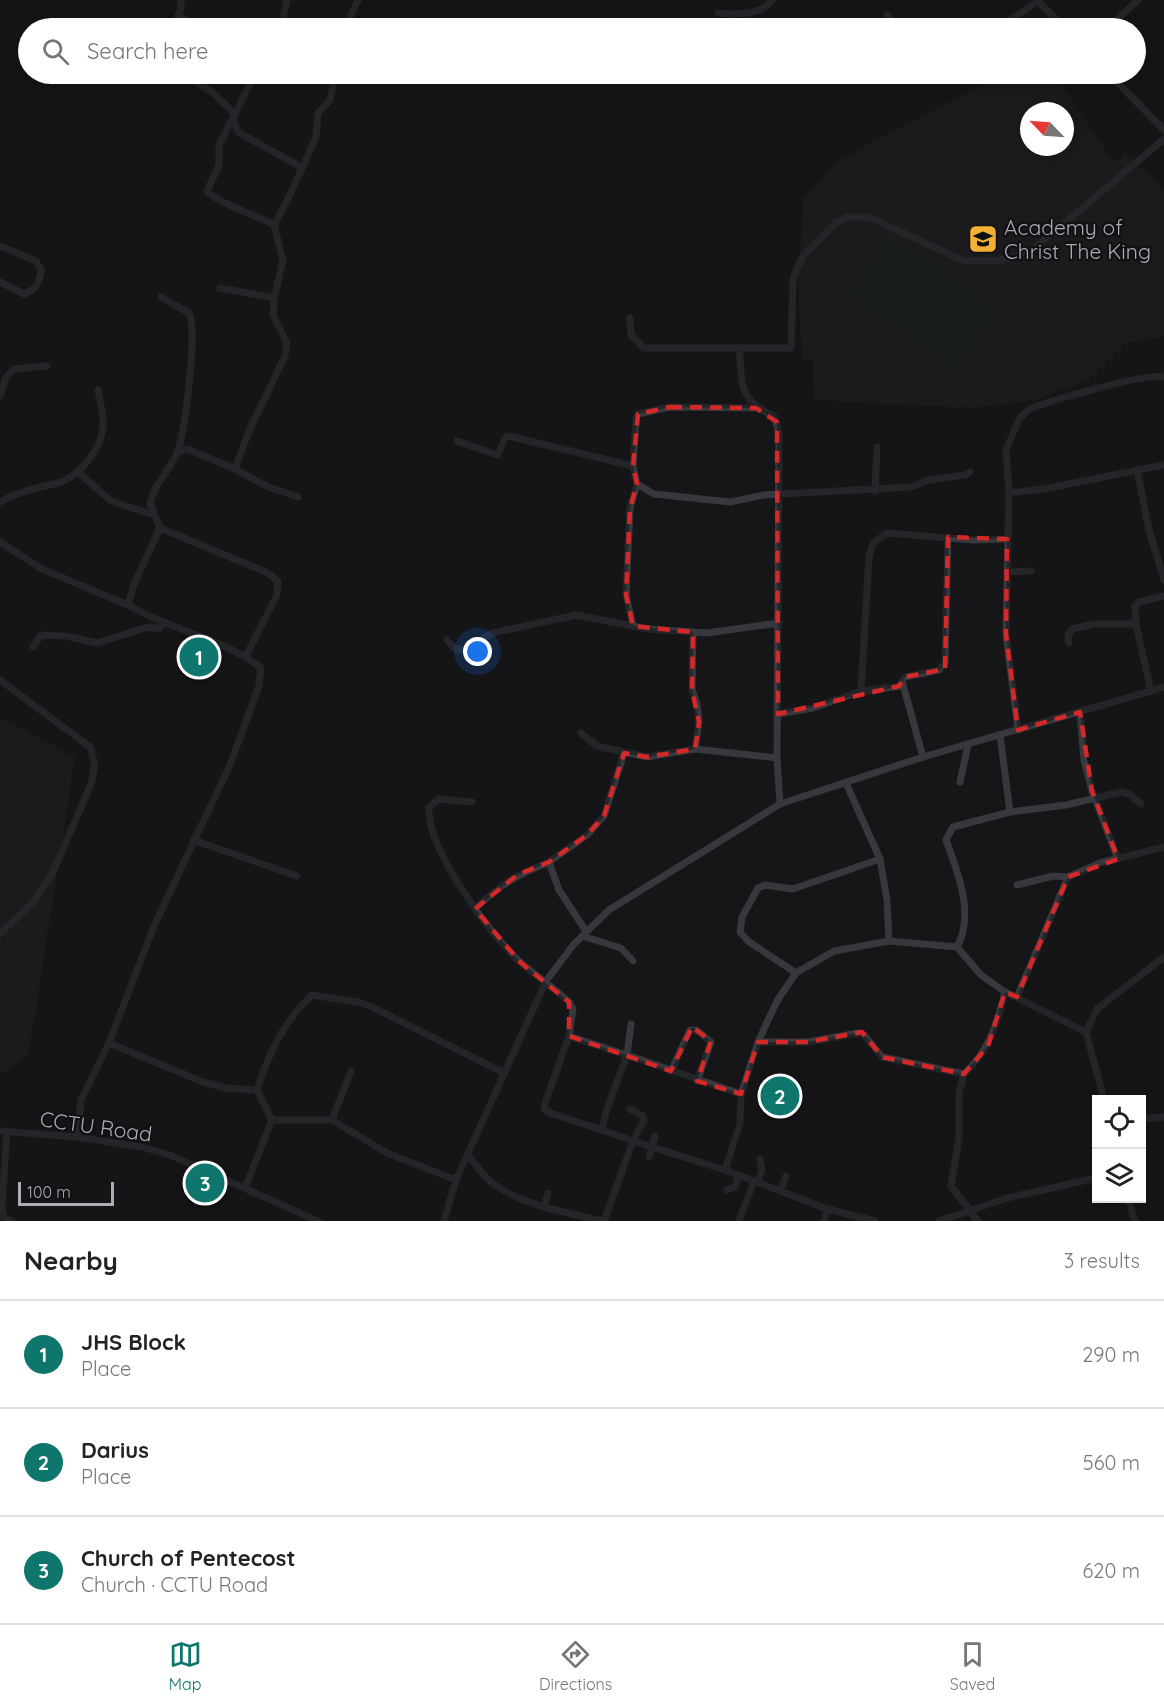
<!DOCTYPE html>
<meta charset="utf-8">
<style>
:root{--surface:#fff;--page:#f6f6f6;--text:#222;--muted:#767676;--line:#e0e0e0;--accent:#0f766e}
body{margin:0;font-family:Quicksand,sans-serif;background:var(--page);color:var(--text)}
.controls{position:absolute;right:18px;bottom:18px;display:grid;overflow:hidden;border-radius:0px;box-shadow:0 3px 15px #0003}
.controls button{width:54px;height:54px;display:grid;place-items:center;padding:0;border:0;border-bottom:2px solid var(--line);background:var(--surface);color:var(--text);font:30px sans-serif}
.compass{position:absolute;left:1020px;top:102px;width:54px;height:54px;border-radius:50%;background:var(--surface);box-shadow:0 3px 15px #0003;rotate:295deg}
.scale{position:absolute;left:18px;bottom:15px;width:96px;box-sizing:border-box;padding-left:6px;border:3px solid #a8adb8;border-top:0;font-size:16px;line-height:21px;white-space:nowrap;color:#a8adb8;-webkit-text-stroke:4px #111113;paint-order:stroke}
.you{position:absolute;left:478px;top:652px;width:21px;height:21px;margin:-15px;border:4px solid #fff;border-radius:50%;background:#1a73e8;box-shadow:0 0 0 9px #1a73e833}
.badge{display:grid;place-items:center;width:39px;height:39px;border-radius:50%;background:var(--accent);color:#fff;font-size:20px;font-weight:700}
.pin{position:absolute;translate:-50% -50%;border:3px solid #fff;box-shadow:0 2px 6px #0006}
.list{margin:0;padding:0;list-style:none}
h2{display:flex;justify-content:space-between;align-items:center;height:78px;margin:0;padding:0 24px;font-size:26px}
h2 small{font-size:20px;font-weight:400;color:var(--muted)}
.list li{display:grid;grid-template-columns:39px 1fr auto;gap:18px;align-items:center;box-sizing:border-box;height:108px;padding:0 24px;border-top:2px solid var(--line)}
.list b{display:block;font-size:22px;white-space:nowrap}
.list p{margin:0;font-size:20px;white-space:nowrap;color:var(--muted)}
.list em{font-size:20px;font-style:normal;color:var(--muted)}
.icon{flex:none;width:33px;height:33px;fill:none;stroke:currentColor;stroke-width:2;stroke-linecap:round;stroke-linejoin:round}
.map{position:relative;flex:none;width:1164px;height:1221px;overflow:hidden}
.search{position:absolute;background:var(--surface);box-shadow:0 3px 15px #0003;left:18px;right:18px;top:18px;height:66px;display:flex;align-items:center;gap:15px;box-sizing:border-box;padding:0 21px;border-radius:33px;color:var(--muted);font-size:22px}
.sheet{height:402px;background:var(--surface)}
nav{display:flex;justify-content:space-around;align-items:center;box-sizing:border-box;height:84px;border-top:2px solid var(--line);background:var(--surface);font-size:16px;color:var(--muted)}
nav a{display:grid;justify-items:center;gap:3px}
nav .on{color:var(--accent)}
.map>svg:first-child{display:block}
.built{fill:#222225;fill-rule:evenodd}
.park{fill:#1e261f}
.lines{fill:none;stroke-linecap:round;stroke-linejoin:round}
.minor{stroke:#37383d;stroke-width:7}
.marked{fill:none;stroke:#d62828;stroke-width:4.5;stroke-dasharray:12 8;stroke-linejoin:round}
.labels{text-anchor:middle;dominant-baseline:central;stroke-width:4.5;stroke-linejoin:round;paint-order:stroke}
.poi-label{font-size:21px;fill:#a8adb8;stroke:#111113;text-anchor:start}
.street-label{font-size:21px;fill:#a8adb8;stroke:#111113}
</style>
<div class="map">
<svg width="1164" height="1221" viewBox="0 0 1164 1221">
<rect width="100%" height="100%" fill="#161618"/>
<g class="built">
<path d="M1003 74H1022L1027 77 1032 74H1054L1114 163 1126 153 1164 190V336L1124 344 1088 380 1035 400 971 408 814 400 813 360 802 359 798 279 804 198 841 159ZM1029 111H1065V147H1029Z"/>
<polygon points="0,718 75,757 29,1053 0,1075"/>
</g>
<polygon class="park" points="888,231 1002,310 958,373 845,294"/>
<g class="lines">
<g class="minor">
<polyline points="1037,0 1065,28"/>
<path d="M718 13C735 15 761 16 772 0"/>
<polyline points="887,15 899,28"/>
<polyline points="178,16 205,28"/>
<polyline points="174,28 181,8 181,0"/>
<polyline points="281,28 287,0"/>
<polyline points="345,28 358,0"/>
<polyline points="999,28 1038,1"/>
<polyline points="1108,28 1138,0"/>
<polyline points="183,74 212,92 235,114"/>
<path d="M255 74 219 145V165L207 191C215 202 258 216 274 225"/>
<polyline points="1109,74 1164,130"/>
<polyline points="233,118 238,132 301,167"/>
<path d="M0 246 36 261 41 270C40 282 36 290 24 294L0 282"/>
<polyline points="220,288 274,298"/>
<polyline points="630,318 631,335 644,348 739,348"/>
<polyline points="0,396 6,377 14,369 47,366"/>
<polyline points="457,441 498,455 505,438 509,436 633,466 637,484 630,508 626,595 633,626"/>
<polyline points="178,452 187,449 235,469 249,431 285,356 287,343 273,315 274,298 283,261 274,225 289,197 316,137 318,113 330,100 335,74"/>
<polyline points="633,466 636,419 638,414 670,407 756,408"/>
<polyline points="235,469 268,487 298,497"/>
<polyline points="1137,470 1149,530 1164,580"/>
<polyline points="79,473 111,501 154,515"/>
<polyline points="637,484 654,494 730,502 764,495 911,487 929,480 965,475 970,472"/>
<polyline points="875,491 877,447"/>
<polyline points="1009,493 1044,489 1164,465"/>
<path d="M0 502C19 491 37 488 58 483 79 477 101 450 103 427 104 415 100 402 98 390"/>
<polyline points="160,528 266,572 278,581 277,595 246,656"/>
<polyline points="0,542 42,569 128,605"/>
<polyline points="1007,572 1031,571"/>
<polyline points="693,632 692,690 697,704 699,722 695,749"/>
<polyline points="447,640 455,649 464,650 492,633 576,615 648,629 707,633 779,623"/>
<polyline points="1069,643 1068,635 1072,629 1095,624 1136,624"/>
<polyline points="33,647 41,635 65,636 97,643 148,627 159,629 164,622"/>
<polyline points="0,680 90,747 95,765 91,784 53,872 34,901 0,934"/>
<polyline points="861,691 869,557 873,543 887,533 973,540 1007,539"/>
<polyline points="1151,691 1136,624 1135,606 1139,602 1164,596"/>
<polyline points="1080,712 1084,760 1092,791 1118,859"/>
<polyline points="778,714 813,708 861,691 902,686"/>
<path d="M1018 730 1006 634 1009 493 1006 450 1019 419 1029 409C1051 401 1146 372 1164 377"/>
<polyline points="581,733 597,746 647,757 695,749 777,758"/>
<polyline points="1000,735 1010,812"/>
<polyline points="923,757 902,681 905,677 939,670 945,663 948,537"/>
<polyline points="960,782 968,745"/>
<polyline points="846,783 880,859 887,900 889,941 957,947 981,975 1005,992 1086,1032"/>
<path d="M472 802 439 799 429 807C426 847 489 934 519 961 535 975 553 987 569 1002L573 1009 569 1036"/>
<path d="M780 804 777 758 779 433 774 416C737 399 743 385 739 348H791L793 279 797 268 804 255 835 223 847 217H869L964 261H996L1014 257 1032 249 1052 234 1164 139"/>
<polyline points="193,840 297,876"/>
<polyline points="1017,885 1053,876 1068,877"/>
<path d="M475 909C497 886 519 874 549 862"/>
<polyline points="586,931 559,890 549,862 587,835 604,816 624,753"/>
<polyline points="582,936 621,948 633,961"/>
<path d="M957 947C975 914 958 873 946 840L953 827 1010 812 1066 805 1121 792 1129 794 1141 804"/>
<polyline points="796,973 748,941 740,932 742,917 758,888 765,885 793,889 880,859"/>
<polyline points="1017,997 1068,877 1100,863 1164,847"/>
<path d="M758 1042H808L858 1033 864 1035 882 1057 964 1074C989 1051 997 1024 1005 992"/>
<polyline points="109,1043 203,1082 225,1088 257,1090"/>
<polyline points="671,1071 690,1030 696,1030 711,1042 697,1081"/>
<polyline points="964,1074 959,1093 959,1138 951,1186 978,1221"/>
<polyline points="1104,1100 1086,1032 1097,1009 1164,957"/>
<polyline points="630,1109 643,1116 644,1120 633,1141 602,1130 606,1112 627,1055 741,1094"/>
<polyline points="1142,1119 1164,1117"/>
<polyline points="272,1120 332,1120 387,1153 456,1180"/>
<polyline points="332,1120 351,1071"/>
<polyline points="602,1130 550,1113 544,1109 545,1103 569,1036 627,1055 631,1024"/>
<polyline points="0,1131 77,1137 142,1147 170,1155 318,1221"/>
<polyline points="7,1131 2,1206 3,1217 12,1221"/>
<path d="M77 1137 81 1100 109 1043 154 926 230 765 259 686 261 668C221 637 170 630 128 605L134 584 160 528 150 503C154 483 172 469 178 450 185 429 198 330 189 313L161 297"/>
<path d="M468 1155C475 1164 483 1176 492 1183 523 1206 566 1212 602 1221"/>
<polyline points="649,1157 655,1136"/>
<polyline points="754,1181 725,1170 740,1123 741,1094 758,1042 777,1001 796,973 834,951 889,941"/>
<polyline points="758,1182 762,1170 760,1160"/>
<path d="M245 1188 272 1120 257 1090C268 1055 284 1020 312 995L358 1002 372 1007 504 1073"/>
<polyline points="727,1190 735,1187 739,1175"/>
<polyline points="781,1190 786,1176"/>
<polyline points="1128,1198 1135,1221"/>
<polyline points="544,1206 548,1193"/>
<polyline points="444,1221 456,1180 546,981 574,944 609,910 780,804 923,757 1164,687"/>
<polyline points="604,1221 633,1141 725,1170"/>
<polyline points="739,1221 754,1181 827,1209 875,1221"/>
<polyline points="824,1221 827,1209"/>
<polyline points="939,1221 1007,1198 1096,1178"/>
</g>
</g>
<path d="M0 0H1164V1221H0ZM670 407 756 408 777 422 778 714 899 686 905 677 945 669 948 537 1007 539 1006 634 1018 730 1080 712 1092 791 1118 859 1068 877 1017 997 1005 992 988 1046 964 1074 882 1057 862 1032 808 1042H758L741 1094 697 1081 711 1041 692 1027 671 1071 569 1036V1002L520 962 475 909 517 875 549 862 587 835 604 816 624 753 647 757 695 749 699 722 692 690 693 632 633 626 626 595 630 508 637 484 633 466 638 414Z" fill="#161618" fill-opacity=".55" fill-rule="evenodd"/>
<path class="marked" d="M670 407 756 408 777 422 778 714 899 686 905 677 945 669 948 537 1007 539 1006 634 1018 730 1080 712 1092 791 1118 859 1068 877 1017 997 1005 992 988 1046 964 1074 882 1057 862 1032 808 1042H758L741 1094 697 1081 711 1041 692 1027 671 1071 569 1036V1002L520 962 475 909 517 875 549 862 587 835 604 816 624 753 647 757 695 749 699 722 692 690 693 632 633 626 626 595 630 508 637 484 633 466 638 414Z"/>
<defs>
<g id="school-square" transform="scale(1.5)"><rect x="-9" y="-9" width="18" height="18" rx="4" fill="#f2b134" stroke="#111113"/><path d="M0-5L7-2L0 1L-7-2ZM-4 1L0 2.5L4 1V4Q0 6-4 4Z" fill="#111"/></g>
</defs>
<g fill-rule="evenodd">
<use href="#school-square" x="983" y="239"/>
</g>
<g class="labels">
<g class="poi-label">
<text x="1004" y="227">Academy of<tspan x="1004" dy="24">Christ The King</tspan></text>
</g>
<g class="street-label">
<text transform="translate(96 1126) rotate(8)">CCTU Road</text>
</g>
</g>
</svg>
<div class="controls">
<button><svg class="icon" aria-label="locate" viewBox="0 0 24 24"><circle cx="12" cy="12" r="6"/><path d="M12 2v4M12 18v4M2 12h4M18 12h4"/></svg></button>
<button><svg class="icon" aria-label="layers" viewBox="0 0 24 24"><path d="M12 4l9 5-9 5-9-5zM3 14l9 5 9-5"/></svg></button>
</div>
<svg class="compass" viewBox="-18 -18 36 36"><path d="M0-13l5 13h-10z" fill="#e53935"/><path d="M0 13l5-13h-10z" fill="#767676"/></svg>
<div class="scale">100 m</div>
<div class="you"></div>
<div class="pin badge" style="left:199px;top:657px">1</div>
<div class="pin badge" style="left:780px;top:1096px">2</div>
<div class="pin badge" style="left:205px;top:1183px">3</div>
<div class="search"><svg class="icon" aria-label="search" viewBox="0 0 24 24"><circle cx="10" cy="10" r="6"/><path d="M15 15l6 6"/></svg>Search here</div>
</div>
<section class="sheet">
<h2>Nearby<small>3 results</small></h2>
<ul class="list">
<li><span class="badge">1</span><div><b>JHS Block</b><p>Place</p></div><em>290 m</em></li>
<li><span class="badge">2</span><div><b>Darius</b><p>Place</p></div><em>560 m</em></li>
<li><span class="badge">3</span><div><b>Church of Pentecost</b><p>Church · CCTU Road</p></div><em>620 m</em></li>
</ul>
</section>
<nav>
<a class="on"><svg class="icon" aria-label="map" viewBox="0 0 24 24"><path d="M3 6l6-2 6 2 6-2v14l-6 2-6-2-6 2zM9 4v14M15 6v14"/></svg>Map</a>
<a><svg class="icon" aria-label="directions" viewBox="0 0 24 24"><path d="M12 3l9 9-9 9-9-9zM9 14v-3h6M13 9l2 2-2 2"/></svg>Directions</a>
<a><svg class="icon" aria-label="saved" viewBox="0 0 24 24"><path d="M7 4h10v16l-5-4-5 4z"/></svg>Saved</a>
</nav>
